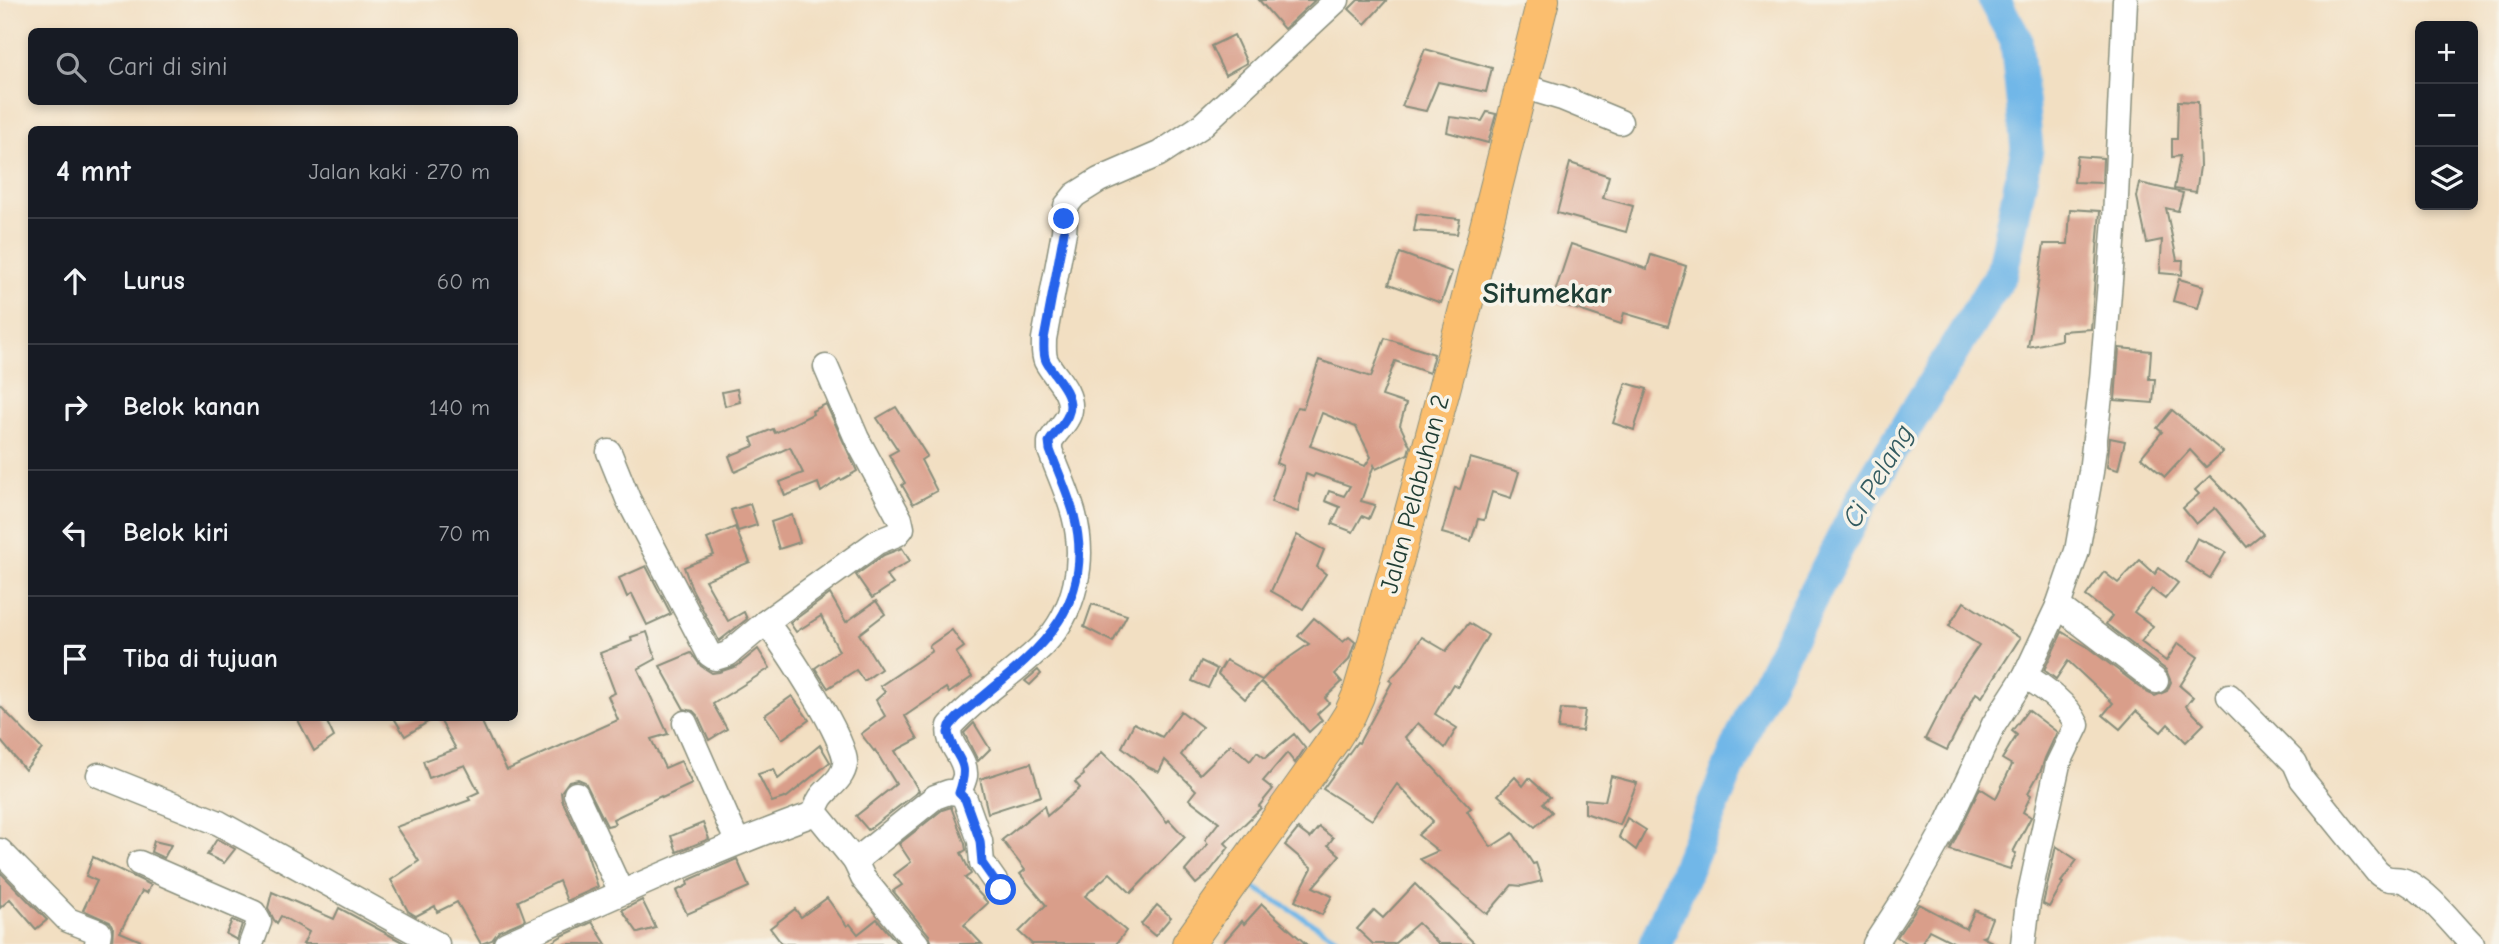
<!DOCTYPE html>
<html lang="id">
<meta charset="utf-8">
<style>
:root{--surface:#171b24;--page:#242831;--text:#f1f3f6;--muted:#9ea1a6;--line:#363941}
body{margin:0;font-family:"Comic Neue",sans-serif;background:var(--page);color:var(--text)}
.controls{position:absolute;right:21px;top:21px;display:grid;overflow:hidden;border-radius:10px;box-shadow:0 4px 10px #0003}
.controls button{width:63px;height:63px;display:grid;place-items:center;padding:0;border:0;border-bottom:2px solid var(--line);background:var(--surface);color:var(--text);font:35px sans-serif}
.stop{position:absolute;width:21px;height:21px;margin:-16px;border:5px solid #2563eb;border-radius:50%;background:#fff}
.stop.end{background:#2563eb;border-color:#fff;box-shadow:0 2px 7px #0008}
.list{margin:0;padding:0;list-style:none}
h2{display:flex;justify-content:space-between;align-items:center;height:91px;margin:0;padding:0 28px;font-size:30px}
h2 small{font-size:23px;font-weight:400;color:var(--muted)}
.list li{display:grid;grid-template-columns:46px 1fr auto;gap:21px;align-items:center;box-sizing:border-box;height:126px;padding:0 28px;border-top:2px solid var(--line)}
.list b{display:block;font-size:26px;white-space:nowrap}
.list em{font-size:23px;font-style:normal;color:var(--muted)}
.icon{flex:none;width:38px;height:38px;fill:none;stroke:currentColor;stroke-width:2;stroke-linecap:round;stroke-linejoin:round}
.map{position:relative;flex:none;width:2499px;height:944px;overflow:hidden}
.search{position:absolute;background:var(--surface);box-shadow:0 4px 10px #0003;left:28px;top:28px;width:490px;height:77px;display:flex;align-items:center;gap:18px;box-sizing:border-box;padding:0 24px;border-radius:10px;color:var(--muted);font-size:26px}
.panel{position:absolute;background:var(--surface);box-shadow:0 4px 10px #0003;left:28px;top:126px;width:490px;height:595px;border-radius:10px}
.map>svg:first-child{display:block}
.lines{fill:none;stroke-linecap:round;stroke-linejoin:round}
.stream{stroke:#71b7e8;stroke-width:5}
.river{stroke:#71b7e8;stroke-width:33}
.building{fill:#d99e8a;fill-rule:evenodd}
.minor-casing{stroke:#888e7b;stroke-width:27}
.major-casing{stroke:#888e7b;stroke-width:34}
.minor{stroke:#fff;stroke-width:24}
.major{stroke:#fbbe6e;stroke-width:32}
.route{stroke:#2563eb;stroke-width:9}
.labels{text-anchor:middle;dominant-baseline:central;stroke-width:7;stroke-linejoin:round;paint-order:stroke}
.street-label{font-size:26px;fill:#1f3d34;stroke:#f7f3e8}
.water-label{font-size:28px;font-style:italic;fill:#345c61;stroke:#f7f3e8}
.quarter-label{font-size:30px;font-weight:bold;fill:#1f3d34;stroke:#f7f3e8}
</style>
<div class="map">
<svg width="2499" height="944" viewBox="0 0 2499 944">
<rect width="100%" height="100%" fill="#f7f3e8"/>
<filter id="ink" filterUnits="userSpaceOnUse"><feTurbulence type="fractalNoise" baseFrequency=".0143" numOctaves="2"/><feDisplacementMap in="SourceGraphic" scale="14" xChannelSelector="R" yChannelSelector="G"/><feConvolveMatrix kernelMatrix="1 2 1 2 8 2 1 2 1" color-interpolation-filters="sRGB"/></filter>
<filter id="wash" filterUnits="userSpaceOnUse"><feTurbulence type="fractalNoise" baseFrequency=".00686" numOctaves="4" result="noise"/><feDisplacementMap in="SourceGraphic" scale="28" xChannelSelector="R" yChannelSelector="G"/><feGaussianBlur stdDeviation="1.57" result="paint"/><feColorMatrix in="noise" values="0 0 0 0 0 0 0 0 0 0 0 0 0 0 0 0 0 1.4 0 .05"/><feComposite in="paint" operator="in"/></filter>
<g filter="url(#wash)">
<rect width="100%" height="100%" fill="#f2dfc2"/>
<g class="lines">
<polyline class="stream" points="1249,884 1346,944"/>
<polyline class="river" points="1655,944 1752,713 1869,487 2002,272 2027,149 2016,40 1994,0"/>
</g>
<g id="blocks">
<g class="building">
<polygon points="1259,0 1315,0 1284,29"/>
<polygon points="1358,0 1387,0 1365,24 1349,9"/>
<polygon points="1234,35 1247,63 1225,75 1211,46"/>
<polygon points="1425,49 1492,68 1486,92 1438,82 1426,111 1402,106"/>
<polygon points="2178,101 2198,102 2200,167 2196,192 2174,189 2180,156 2172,157 2172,139 2177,139"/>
<polygon points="1487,112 1496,114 1488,143 1447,132 1450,117 1482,121"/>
<polygon points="2077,156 2103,158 2102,183 2074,182"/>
<polygon points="1570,163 1609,176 1603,198 1633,206 1626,232 1557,213"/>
<polygon points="2140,183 2183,193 2178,211 2166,208 2177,260 2183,260 2182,275 2160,273 2162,240 2147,243 2137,197"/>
<polygon points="2070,209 2100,211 2091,329 2061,331 2061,340 2028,347 2044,244 2068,244"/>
<polygon points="1417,214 1460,219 1457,234 1414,231"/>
<polygon points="1571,244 1647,269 1651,255 1686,266 1668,326 1624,313 1621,324 1552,301"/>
<polygon points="1400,253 1452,272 1441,303 1389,284"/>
<polygon points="2179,279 2204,286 2198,308 2173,301"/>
<path d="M1385 338 1434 354 1429 373 1395 361 1382 396 1406 404 1400 425 1410 446 1408 454 1376 469 1374 465 1361 501 1375 505 1369 519 1362 516 1353 532 1332 524 1340 507 1325 501 1329 491 1344 496 1350 486 1315 474 1313 477 1306 474 1298 512 1271 502 1283 466 1276 463 1297 407 1303 408 1319 360 1371 377ZM1322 413 1356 427 1371 457 1365 466 1310 446Z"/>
<polygon points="2119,348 2151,351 2149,379 2155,379 2153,403 2115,400"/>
<polygon points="1626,383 1647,389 1634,430 1613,423"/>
<polygon points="737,389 740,402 725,406 722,392"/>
<polygon points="826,404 857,471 841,480 840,479 821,492 818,483 785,496 780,482 803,473 790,447 735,472 729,456 754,446 751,438 773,429 775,433 813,414 812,411"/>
<polygon points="896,407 927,456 921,460 937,491 913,504 902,485 905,483 889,455 898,450 877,418"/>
<polygon points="2172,410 2223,452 2206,467 2190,450 2165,477 2141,457 2162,432 2157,428"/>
<polygon points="2110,438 2125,441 2118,470 2107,467"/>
<polygon points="1470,458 1519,472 1511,498 1492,492 1484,520 1478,519 1471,541 1442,533 1455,488 1460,489"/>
<polygon points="2210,476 2238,504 2263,534 2247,547 2215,508 2196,524 2183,508 2199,494 2195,490"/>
<polygon points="750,504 757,525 738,531 731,510"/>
<polygon points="792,515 800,542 779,549 771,522"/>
<polygon points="735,527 750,562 705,580 728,621 744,612 747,619 719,641 691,587 684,567 714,555 707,539"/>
<polygon points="1297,535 1324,550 1317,567 1326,574 1303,609 1271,591"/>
<polygon points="2197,538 2226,552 2210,578 2185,562"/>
<polygon points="902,548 910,561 886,575 893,584 872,598 856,575 884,555"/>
<polygon points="2140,560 2155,574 2159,568 2178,583 2165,599 2152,589 2134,612 2153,626 2141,642 2166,661 2178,643 2198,657 2180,686 2193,697 2186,706 2204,724 2186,742 2168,724 2161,732 2136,711 2120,729 2103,715 2113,703 2068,661 2056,679 2044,670 2062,632 2086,646 2148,693 2155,696 2167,691 2171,682 2166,670 2106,624 2112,616 2086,596 2104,572 2118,583"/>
<polygon points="646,566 671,614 647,625 632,594 627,597 619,578"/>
<polygon points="830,594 846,622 876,601 885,614 859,634 881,669 864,681 856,670 828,688 815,668 839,651 821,616 796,632 790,623"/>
<polygon points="1964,602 2020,638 1982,697 1976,693 1947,750 1925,739 1956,678 1979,645 1949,626"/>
<polygon points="1092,604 1127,615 1113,642 1084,627"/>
<polygon points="1314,618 1343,642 1349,637 1355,642 1349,660 1335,674 1342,682 1325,698 1329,703 1317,714 1322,720 1309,732 1280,699 1261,682 1245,699 1218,674 1226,660 1262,680 1274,668 1309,644 1298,636"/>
<polygon points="1469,623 1488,635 1458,687 1453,684 1435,714 1457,728 1445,748 1418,723 1405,737 1471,808 1467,811 1491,847 1513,833 1533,864 1536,863 1542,881 1522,886 1512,885 1487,914 1420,859 1438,851 1418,835 1433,821 1397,784 1372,820 1323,789 1357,742 1359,743 1392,682 1389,680 1404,664 1422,637 1446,651"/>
<polygon points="952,630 964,647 956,653 972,677 949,693 946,688 905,716 918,739 895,751 919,791 868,830 856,816 896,784 875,750 874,751 861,734 885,716 876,700 885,692 880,686 932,651 929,646"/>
<polygon points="647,632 656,659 638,669 668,734 651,739 665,768 681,761 692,784 662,798 661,796 613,819 615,824 607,826 585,782 578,779 569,781 561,792 562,800 585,848 598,887 567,901 559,881 518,901 525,920 499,931 492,940 481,944 457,902 437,912 435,906 416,916 408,911 391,880 419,861 396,827 470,800 468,797 479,792 465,765 429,778 423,761 456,749 439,718 480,718 495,750 496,749 507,770 618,720 608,696 615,693 600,653 632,641 631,637"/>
<polygon points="758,649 770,668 713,704 727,729 709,740 698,716 693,711 684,709 660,666 691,653 701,666 712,673 719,672 737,666"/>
<polygon points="1201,661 1217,669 1208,688 1192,681"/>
<polygon points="1038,670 1041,674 1030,685 1025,681"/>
<polygon points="792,696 809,720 782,739 765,715"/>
<polygon points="0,706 42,749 25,770 0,740"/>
<polygon points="1561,709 1585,710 1582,731 1558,729"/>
<polygon points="2028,710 2057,732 2045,758 2041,770 2028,793 2031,795 2023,812 2031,817 2013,852 2016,853 2010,869 1950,850 1980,788 1996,798 2012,765 2002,759 2017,735 2012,731"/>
<polygon points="1181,711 1202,727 1181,755 1200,774 1231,744 1250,761 1257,752 1265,758 1294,734 1305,748 1295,763 1287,753 1263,781 1273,789 1259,806 1261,808 1225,843 1229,847 1207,875 1196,884 1185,871 1208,844 1205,840 1219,822 1189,799 1196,790 1165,760 1159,772 1148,767 1122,747 1134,723 1162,737"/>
<polygon points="297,718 325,718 334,737 314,751"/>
<polygon points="394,718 434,718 405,736"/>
<polygon points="974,723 990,749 978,761 964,733"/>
<polygon points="820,745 830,762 787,797 772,802 758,774 774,769 778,779"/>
<polygon points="1102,752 1143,792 1167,822 1169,820 1185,837 1131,893 1110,873 1085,896 1126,931 1116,944 1032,944 1019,932 1046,905 1020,874 1025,870 1002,840 1044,806 1047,816 1080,788 1075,782 1084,775 1083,772"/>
<polygon points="1031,763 1041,796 988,813 980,779"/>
<polygon points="1611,776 1637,783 1620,825 1585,813 1585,799 1605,801"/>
<polygon points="1515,777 1523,786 1529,778 1550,797 1543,803 1552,812 1535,827 1498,795"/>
<polygon points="951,807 965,844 966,850 961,853 971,874 965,878 988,903 964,925 982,944 932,944 929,935 893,891 902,885 894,875 911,862 899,844 942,810"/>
<polygon points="1627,818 1646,830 1636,850 1619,837"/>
<polygon points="703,823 709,839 677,852 671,836"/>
<polygon points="1319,827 1333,838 1328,845 1340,855 1313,887 1332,896 1322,915 1295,901 1312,868 1285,845 1298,829 1310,838"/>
<polygon points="217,839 235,849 224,863 207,855"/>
<polygon points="154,841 171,845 164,858 151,852"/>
<polygon points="2056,846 2077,860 2061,882 2063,883 2049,907 2043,904"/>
<polygon points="93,857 151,885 147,893 142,891 120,932 148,944 112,944 113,928 110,922 83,910 97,881 86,876"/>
<polygon points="737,859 749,887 687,914 676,891 688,885 687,882 689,880"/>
<polygon points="0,872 47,920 36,929 10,899 0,908"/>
<polygon points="1415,884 1475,944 1439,944 1418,923 1394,944 1373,944 1357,929 1374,910 1383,918"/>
<polygon points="272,892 334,919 339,908 406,944 303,944 309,932 281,916 277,923 274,920 268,908"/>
<polygon points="827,898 847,926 850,924 858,934 877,919 898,944 782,944 770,928 795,909 801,917"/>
<polygon points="642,900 656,928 638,933 622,910"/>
<polygon points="1262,904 1277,918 1306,944 1222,944 1242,921 1244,924"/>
<polygon points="1919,904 1966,929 1975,910 1992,918 1985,936 1982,937 1996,944 1957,944 1929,930 1921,944 1909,944 1897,937"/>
<polygon points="1157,905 1171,917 1155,936 1141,924"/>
<polygon points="232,920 242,924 237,940 226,934"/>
<polygon points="592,922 606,944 549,944 562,936"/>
</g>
</g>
</g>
<g filter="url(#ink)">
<use href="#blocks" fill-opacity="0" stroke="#888e7b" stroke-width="2"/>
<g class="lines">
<g class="minor-casing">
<g id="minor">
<polyline points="1522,86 1562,98 1620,122"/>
<path d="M826 367 857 439 900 519 902 528 897 534 877 542 766 622C782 643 849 742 845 764 842 786 816 790 816 813L855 861 863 878 917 944"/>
<polyline points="609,452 628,499 709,654 715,658 728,654 766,622"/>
<polyline points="2058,606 2156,681"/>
<path d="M2229 696 2295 763 2302 779 2377 872C2390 884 2395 876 2407 882 2433 897 2451 923 2472 944"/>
<polyline points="685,723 737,841"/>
<polyline points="99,775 219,823 437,944"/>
<path d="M959 793C961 787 964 781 965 776 967 757 945 745 950 726 978 695 1014 674 1043 645 1076 611 1086 560 1074 515 1068 493 1058 472 1050 450V442C1055 432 1069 421 1070 410 1072 390 1054 377 1046 361 1043 354 1044 347 1044 339L1064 232 1066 206 1075 195 1099 180 1159 154 1200 127 1337 0"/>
<polyline points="576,794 621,892"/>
<polyline points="0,851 68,920 99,932 97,944"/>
<polyline points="855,861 935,797 949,792 959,793 965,799 980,841 982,863 1001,890"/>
<polyline points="139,863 254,913 259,922 251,944"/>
<path d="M506 944C609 899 710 851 816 813"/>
<polyline points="1875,944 1912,887 1948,823 1994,724 2025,676 2058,606 2077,551 2091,472 2102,379 2115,219 2125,0"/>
<path d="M2023 944 2028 902 2058 764 2077 725C2068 705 2044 687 2025 676"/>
</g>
</g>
<g class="major-casing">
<path id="major" d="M1188 944 1333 741 1350 714 1358 696C1427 466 1485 233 1543 0"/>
</g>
<use href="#minor" class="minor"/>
<use href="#major" class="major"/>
</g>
</g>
<g class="lines" filter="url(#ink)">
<path class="route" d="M1001 890 982 863 980 841 965 799 959 793C971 758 956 763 948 733L950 726 957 718C1023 661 1100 617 1074 515 1068 493 1058 472 1050 450L1049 442C1055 432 1064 425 1068 415 1077 395 1054 377 1046 361 1043 354 1044 347 1044 339L1064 232V219"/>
</g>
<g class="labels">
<g class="street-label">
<text transform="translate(1415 494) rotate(-75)">Jalan Pelabuhan 2</text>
</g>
<g class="water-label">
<text transform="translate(1878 476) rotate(-60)">Ci Pelang</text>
</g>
<g class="quarter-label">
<text x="1547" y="293">Situmekar</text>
</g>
</g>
</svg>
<div class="controls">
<button>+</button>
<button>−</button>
<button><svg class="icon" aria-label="layers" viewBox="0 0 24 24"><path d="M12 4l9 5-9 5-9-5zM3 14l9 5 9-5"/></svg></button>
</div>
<div class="stop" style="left:1001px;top:890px"></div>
<div class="stop end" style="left:1064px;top:219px"></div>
<div class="search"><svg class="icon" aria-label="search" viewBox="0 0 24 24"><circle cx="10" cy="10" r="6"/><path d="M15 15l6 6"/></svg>Cari di sini</div>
<section class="panel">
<h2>4 mnt<small>Jalan kaki · 270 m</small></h2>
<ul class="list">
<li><svg class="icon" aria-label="ahead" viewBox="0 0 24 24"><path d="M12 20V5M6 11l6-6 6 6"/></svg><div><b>Lurus</b></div><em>60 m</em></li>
<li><svg class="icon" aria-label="right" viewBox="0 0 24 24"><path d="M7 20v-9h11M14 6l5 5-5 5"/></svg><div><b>Belok kanan</b></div><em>140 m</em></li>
<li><svg class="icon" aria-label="left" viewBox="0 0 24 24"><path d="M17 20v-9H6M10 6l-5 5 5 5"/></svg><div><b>Belok kiri</b></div><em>70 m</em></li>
<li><svg class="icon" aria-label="arrive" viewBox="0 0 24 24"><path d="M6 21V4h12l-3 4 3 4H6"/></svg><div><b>Tiba di tujuan</b></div></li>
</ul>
</section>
</div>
